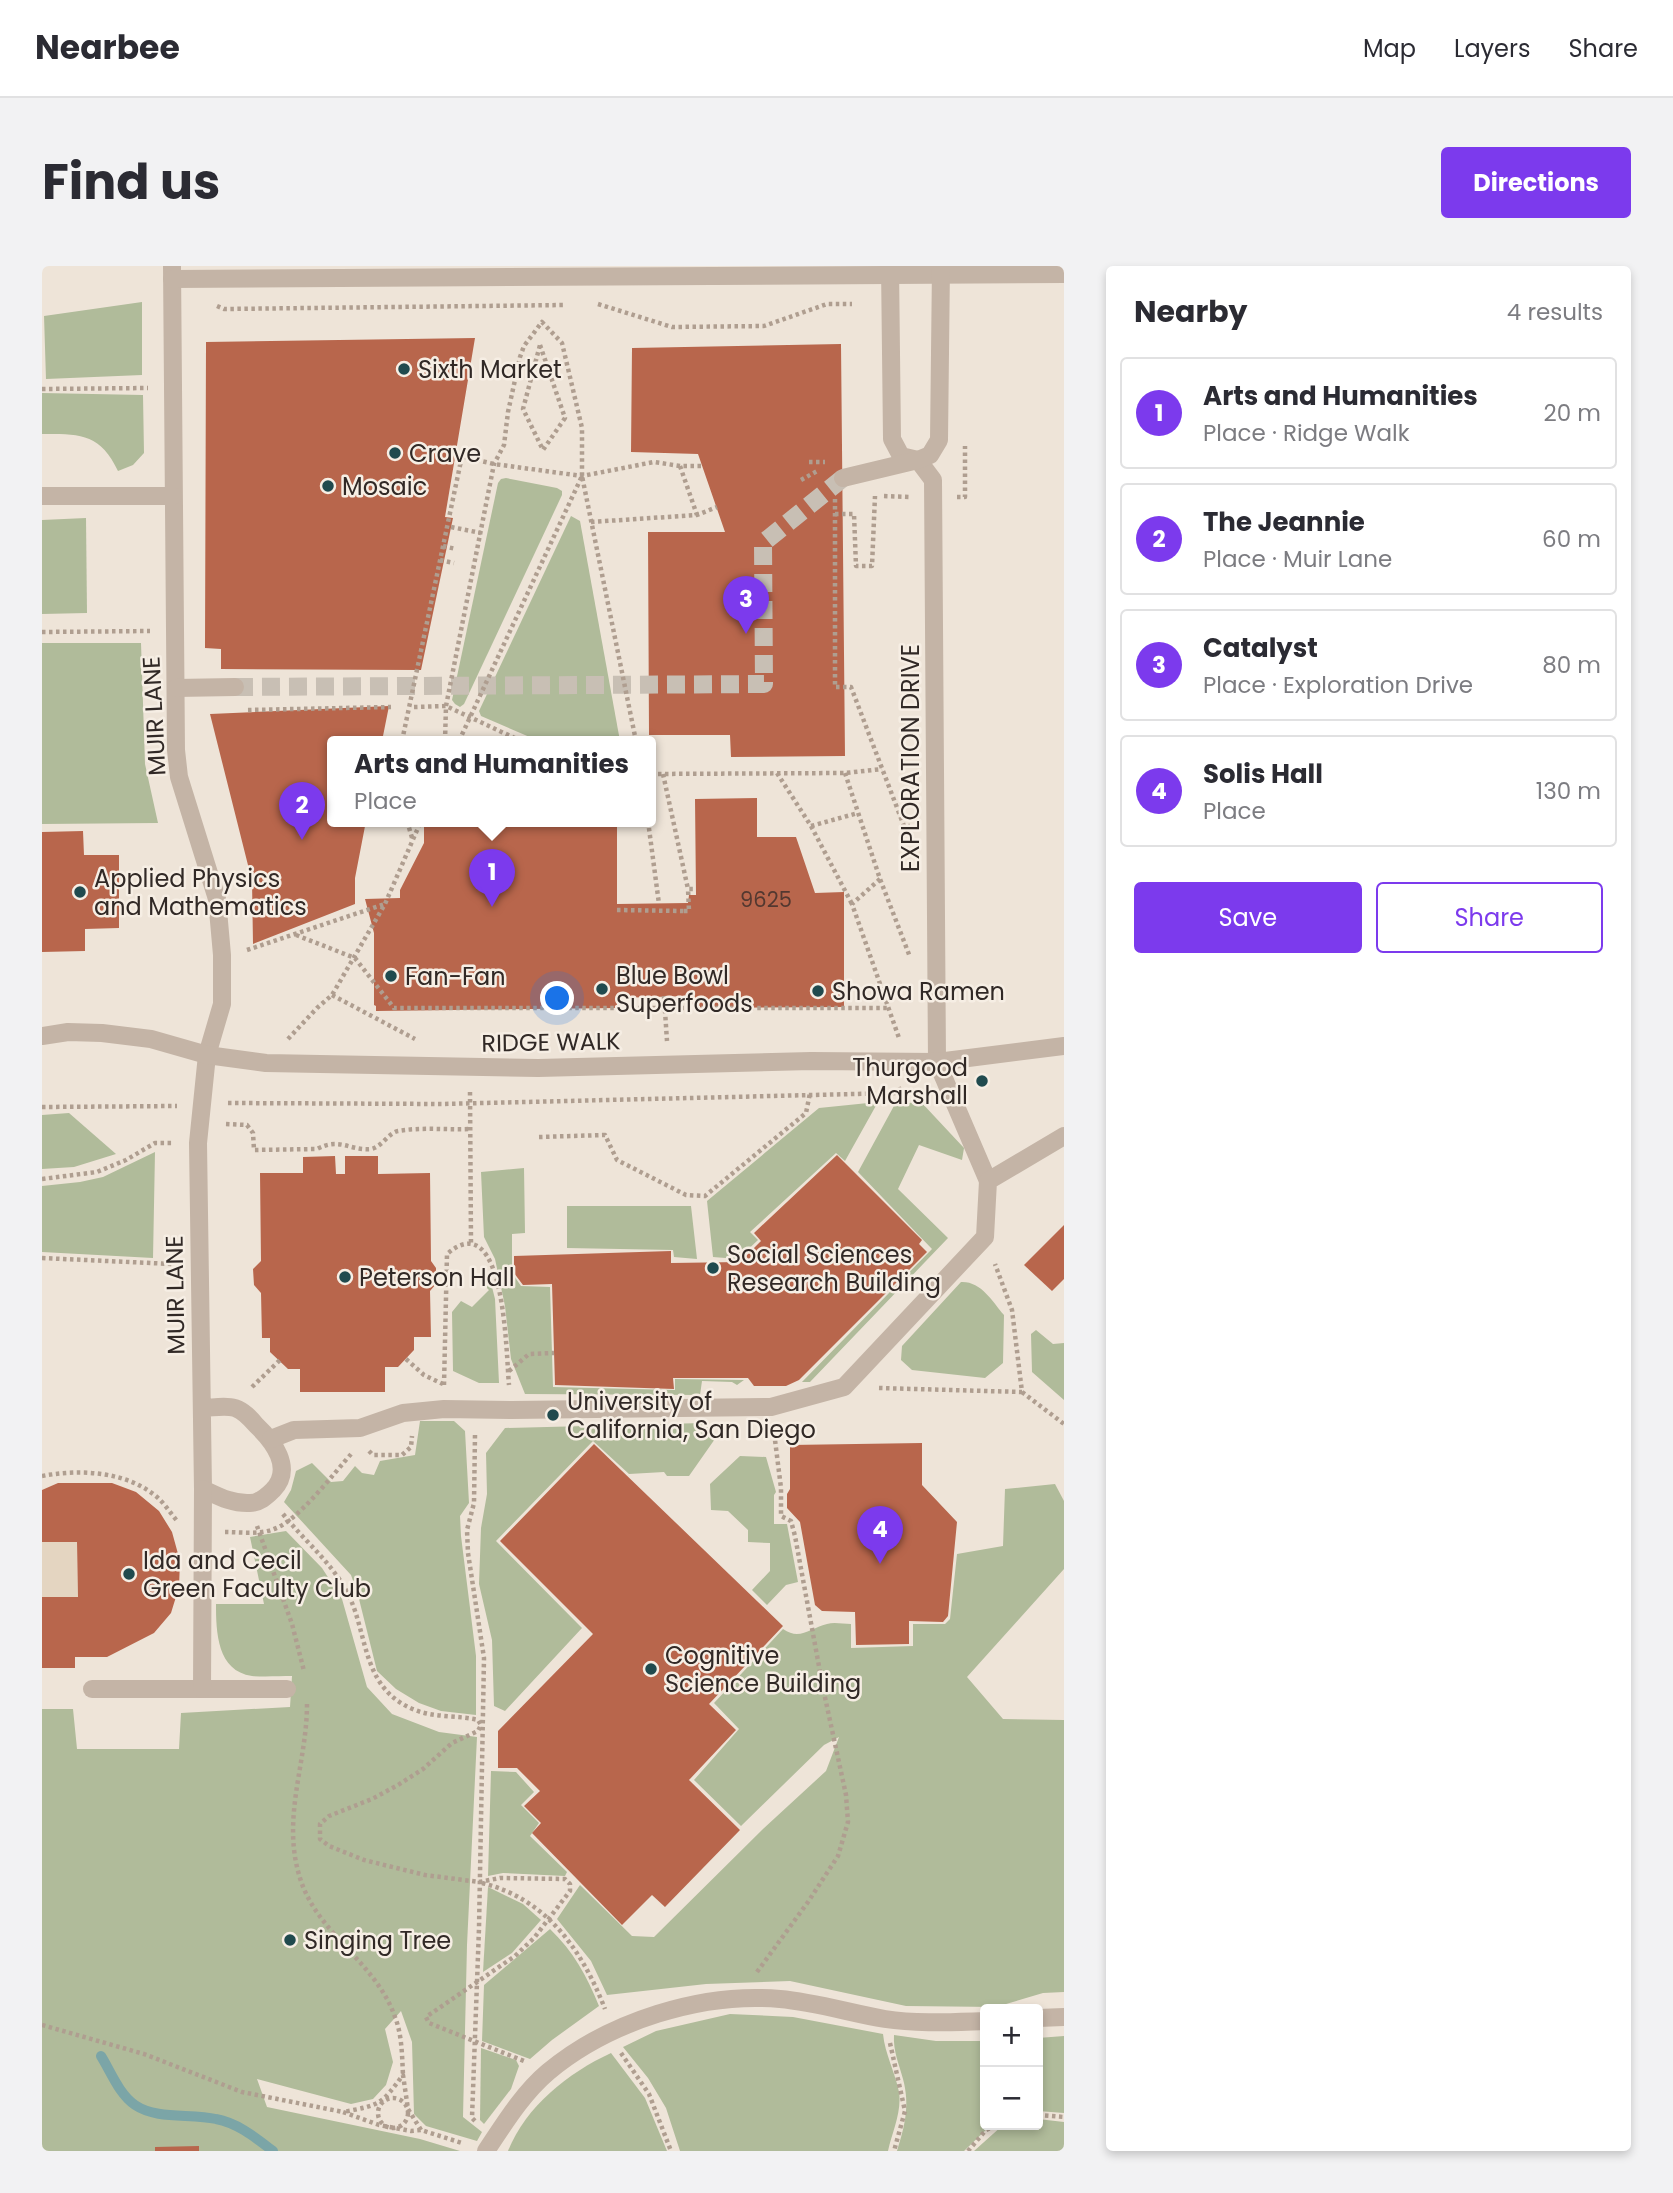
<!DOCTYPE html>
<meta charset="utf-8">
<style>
:root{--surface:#fff;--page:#f2f2f3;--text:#2b2b33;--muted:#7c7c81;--line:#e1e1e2;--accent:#7c3aed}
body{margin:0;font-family:Poppins,sans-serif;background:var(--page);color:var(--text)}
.controls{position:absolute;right:21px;bottom:21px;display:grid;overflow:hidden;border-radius:7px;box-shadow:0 4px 10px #0003}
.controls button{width:63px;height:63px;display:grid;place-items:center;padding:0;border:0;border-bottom:2px solid var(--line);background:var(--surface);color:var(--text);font:35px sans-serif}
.you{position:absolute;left:516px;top:733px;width:24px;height:24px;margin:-18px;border:5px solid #fff;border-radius:50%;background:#1a73e8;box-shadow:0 0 0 10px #1a73e833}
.badge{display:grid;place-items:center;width:46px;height:46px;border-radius:50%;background:var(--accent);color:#fff;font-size:23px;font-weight:700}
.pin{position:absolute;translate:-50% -58px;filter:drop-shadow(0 2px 4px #0008)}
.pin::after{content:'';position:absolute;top:37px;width:24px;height:21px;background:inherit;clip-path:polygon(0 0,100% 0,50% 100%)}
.popup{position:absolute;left:285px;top:470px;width:329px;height:91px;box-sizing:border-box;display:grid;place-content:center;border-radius:7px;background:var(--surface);filter:drop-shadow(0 2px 5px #0005);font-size:23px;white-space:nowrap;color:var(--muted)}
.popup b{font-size:26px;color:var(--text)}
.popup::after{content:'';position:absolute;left:50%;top:100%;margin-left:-14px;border:14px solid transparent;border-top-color:var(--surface)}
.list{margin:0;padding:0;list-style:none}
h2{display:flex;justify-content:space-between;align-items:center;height:91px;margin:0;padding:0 28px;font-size:30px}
h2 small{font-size:23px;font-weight:400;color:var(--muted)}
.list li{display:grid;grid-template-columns:46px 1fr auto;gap:21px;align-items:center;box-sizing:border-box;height:112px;margin:0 14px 14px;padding:0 14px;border:2px solid var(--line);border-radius:7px}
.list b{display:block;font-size:26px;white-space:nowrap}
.list p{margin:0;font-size:23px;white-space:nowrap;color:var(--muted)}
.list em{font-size:23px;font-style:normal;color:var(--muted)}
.actions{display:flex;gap:14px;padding:21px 28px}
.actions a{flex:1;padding:16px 0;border:2px solid var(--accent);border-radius:7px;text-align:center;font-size:24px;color:var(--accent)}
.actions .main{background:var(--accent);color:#fff}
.map{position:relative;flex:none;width:1022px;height:1885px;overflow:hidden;border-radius:7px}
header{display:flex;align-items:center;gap:42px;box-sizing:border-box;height:98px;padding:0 35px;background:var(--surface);border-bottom:2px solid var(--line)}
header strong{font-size:33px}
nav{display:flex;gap:38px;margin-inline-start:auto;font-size:24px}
.intro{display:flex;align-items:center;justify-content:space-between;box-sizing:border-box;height:168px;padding:0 42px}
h1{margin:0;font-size:49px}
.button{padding:18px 32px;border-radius:7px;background:var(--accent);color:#fff;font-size:24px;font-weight:700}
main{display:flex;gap:42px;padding:0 42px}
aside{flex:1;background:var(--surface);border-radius:7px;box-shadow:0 4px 10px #0003}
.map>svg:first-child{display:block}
.green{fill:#b0bb9a}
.plaza{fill:#e4d5c1}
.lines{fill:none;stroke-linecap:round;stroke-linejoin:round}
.stream{stroke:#7ba5a7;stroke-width:10}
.building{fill:#b8664c}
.minor-tunnel{stroke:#c8bfb4;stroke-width:18;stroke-dasharray:18 9;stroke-linecap:butt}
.path{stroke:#af9e90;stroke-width:4.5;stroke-dasharray:3.5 3.5;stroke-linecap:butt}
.minor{stroke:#c4b4a6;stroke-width:18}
.path-bridge{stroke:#af9e90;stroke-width:4.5;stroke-dasharray:3.5 3.5;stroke-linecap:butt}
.poi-dot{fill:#204a4e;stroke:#f6eee4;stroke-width:2.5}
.labels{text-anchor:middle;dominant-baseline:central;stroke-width:5;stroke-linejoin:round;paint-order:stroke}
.number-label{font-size:21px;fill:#533830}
.poi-label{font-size:24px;fill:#312926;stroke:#f6eee4;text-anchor:start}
.street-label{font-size:24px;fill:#312926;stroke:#f6eee4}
</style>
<header>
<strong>Nearbee</strong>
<nav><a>Map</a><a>Layers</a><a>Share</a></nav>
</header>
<div class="intro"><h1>Find us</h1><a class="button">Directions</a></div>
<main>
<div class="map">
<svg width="1022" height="1885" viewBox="0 0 1022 1885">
<rect width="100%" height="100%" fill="#eee4d8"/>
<g class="green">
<polygon points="100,36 100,109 4,113 2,50"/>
<path d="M0 127 101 129 102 187 91 199 76 205C58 167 38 168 0 168Z"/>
<polygon points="464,212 515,222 520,225 520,229 422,438 418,441 413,438 410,434 456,217 459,213"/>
<polygon points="529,250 538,255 578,475 497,475 439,450 437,445"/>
<polygon points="44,252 45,347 0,348 0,254"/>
<polygon points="0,377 99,377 103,498 116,557 0,558"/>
<polygon points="836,836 803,895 794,887 708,966 716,974 696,993 671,991 665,935 777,842"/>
<polygon points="879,836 922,882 920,894 877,879 856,923 906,972 768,1116 760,1116 890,983 816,906 853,838"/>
<polygon points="27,847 74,888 32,901 0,903 0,849"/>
<polygon points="113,886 111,992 0,986 0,920 38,916 61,911"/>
<polygon points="482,902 483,967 470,968 470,1007 479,1020 508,1021 511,1121 633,1124 633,1113 702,1114 695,1119 690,1116 660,1115 658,1129 483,1128 469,1093 463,1040 453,993 442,971 439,906"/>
<polygon points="525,940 649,940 655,993 632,991 631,984 525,982"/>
<polygon points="447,1009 453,1033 457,1117 437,1117 411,1105 410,1046 419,1035 430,1041 447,1024 437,1014"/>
<path d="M919 1016C939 1015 950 1035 962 1049L961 1097 943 1112 870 1104 859 1094 860 1080Z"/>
<polygon points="994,1064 1011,1078 1022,1077 1022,1134 990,1106 989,1068"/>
<polygon points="378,1155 412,1155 423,1165 427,1237 418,1250 419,1270 434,1390 434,1449 399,1445 377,1437 354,1423 335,1405 316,1329 309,1309 242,1236 249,1224 254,1205 270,1197 289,1216 301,1215 313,1200 320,1207 332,1209 338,1195 373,1189"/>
<polygon points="661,1157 675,1170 647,1210 625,1210 622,1206 587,1208 551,1175 454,1275 540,1362 463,1445 452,1440 450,1374 437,1318 439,1262 445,1228 444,1187 463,1162"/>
<polygon points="698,1190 724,1191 734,1226 732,1229 732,1258 745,1258 756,1316 744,1319 725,1339 710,1324 728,1305 728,1277 706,1276 706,1264 686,1245 669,1244 668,1218"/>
<path d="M1013 1218 1022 1235V1303L925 1411 961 1453 1022 1454V1726L1001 1727 954 1741 864 1740 748 1715 664 1718 565 1729 549 1695 515 1653 538 1619 590 1670 612 1671 721 1563 784 1505 797 1471 782 1479 699 1560 652 1514 697 1463 672 1437 741 1363C758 1375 768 1362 785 1358 792 1356 801 1358 809 1358V1382L871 1380V1358H903L908 1353 915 1288 961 1280 963 1223Z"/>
<path d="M244 1265 280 1302 300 1333 325 1421 350 1448 397 1466 435 1471 425 1679 421 1851 440 1866 435 1875 384 1860 372 1848 370 1776 359 1745 343 1763 351 1796 344 1819 331 1833 309 1838 215 1813 225 1841 378 1873 418 1885H0V1443H31L35 1483H137L139 1447 248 1441 250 1410C237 1410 223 1411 210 1410 175 1405 174 1366 174 1338H222L208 1271Z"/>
<polygon points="449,1505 474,1506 492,1526 479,1539 497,1557 488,1570 525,1606 523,1610 461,1607 446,1610"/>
<polygon points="446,1621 481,1638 499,1654 470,1687 441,1706"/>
<path d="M508 1663C531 1685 545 1710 557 1740L510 1774 488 1793 440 1775 442 1719Z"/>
<path d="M688 1748 751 1751 841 1768C843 1788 853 1806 857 1826 860 1846 850 1866 846 1885H638L624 1842 606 1812 581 1781 614 1765Z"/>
<path d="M852 1769 894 1775H943V1859H949L922 1885H855C863 1860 868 1839 861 1813 857 1798 851 1785 852 1769Z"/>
<polygon points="1022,1770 1022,1847 996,1845 996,1772"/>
<polygon points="439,1782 474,1794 477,1800 469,1823 442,1858 438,1854"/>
<path d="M569 1787 603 1832 625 1885H466C484 1840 526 1807 569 1787Z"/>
<polygon points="996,1853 1022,1856 1022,1885 932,1885 961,1859 996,1859"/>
</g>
<polygon class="plaza" points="0,1276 35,1276 36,1331 0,1331"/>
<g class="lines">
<path class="stream" d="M59 1790C69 1806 77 1828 93 1839 115 1854 149 1847 174 1853 196 1857 214 1872 231 1885"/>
</g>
<g class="building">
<polygon points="433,72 403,251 411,252 379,404 179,403 179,383 163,382 164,76"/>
<polygon points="799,78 803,490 689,491 688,469 607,469 606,266 683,266 656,188 589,186 590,82"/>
<polygon points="347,440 340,475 291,475 291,555 324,555 313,612 313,638 211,678 210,615 168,448"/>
<polygon points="715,532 715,571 754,571 773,627 802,626 802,741 658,742 658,740 647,738 647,730 575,732 575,742 334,745 334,740 332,739 332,667 323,633 358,632 358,624 382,577 382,555 575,555 575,638 646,637 647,629 654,629 653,533"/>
<polygon points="41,565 42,589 77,589 77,662 43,663 43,685 0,686 0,566"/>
<polygon points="795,889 880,974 877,978 885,986 757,1114 744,1120 712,1120 706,1112 631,1112 632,1123 513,1119 510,1018 481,1019 472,1007 472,990 629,985 629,997 698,996 719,975 712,967"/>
<polygon points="293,890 294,908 303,908 303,890 336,890 336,908 388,907 389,995 394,1002 394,1018 388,1025 389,1071 372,1071 372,1084 356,1101 343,1101 343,1126 258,1126 258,1103 246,1103 228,1086 228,1072 220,1072 219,1027 212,1019 211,1003 219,995 218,907 261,907 261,891"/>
<polygon points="1022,959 1022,1013 1010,1025 982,999"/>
<polygon points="880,1177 880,1219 915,1256 906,1350 901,1356 867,1355 867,1378 814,1379 813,1346 780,1345 773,1339 758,1256 745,1242 745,1228 748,1223 748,1179"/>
<polygon points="552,1178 741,1360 667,1438 694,1464 647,1514 698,1564 623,1641 610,1629 580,1659 490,1567 499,1557 482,1540 498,1525 475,1502 456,1502 456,1465 551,1368 458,1275"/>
<polygon points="16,1217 70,1217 94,1226 117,1245 130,1266 138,1295 137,1321 129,1347 112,1367 65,1391 33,1391 33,1402 0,1402 0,1331 36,1331 35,1276 0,1276 0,1224"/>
<polygon points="157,1880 157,1885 113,1885 113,1881"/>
</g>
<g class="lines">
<polyline class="minor-tunnel" points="193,421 722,418 721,277 801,212"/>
<g class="path">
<polyline points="556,38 630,61 722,60 785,38 810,38"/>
<polyline points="175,40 182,43 523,39"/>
<polygon points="498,79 523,152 501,184 481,143"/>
<polyline points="0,123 106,122"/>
<polyline points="414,189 452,198 540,210 612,196 638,200 660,200"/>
<polyline points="767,196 783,196"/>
<polyline points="638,200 655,249"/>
<polyline points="759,214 777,204"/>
<polyline points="842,230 868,231"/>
<polyline points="915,231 923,231 923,180"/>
<polyline points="793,233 793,421 809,421 862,560 868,560"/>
<polyline points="793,248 812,248 814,300 830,300 833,230"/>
<polyline points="549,256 655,249 675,241"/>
<polyline points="409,261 439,267"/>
<polyline points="401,280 414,283"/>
<polyline points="398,294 412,297"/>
<polyline points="0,366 108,365"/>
<polyline points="372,441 404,440 479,475"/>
<polyline points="206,444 349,441"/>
<polyline points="360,475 420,190"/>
<polyline points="403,475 404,440 452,198 462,179 466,146 478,91 482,80 500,56 520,77 540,162 540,210"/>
<polyline points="417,475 540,210 594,475"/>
<polyline points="735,507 769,560 816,547"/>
<polyline points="803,507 838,613 868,691"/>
<polyline points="609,508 803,507 840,503"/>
<polyline points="621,508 646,623 653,623"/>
<polyline points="365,555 371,575"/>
<polyline points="606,555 617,638"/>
<polyline points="769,560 810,638"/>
<polyline points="838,613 810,638 857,772"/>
<polyline points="642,645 647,645 646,623"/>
<polyline points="254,669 313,692 352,742 846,742"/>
<polyline points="205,684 343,638"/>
<polyline points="290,729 373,773"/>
<polyline points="622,730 625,775"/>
<polyline points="246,773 275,742 290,729 343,638 379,555"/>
<polyline points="428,826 429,977"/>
<polyline points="186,837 401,838 853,827 861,821"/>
<polyline points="0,841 135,840"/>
<path d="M184 858 205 859 211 867 212 884 275 883C298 871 308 885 329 883 340 881 346 867 356 865 379 861 405 864 429 863"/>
<polyline points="497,871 563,869 575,894 644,929 663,930 764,847 768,827"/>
<polyline points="0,913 55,906 84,894 113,877 131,877"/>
<polyline points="0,992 130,998"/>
<polyline points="364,1093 382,1109 401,1118"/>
<polyline points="467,1105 487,1088 512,1087"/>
<path d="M402 1119 405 988C464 937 464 1090 467 1119"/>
<polyline points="210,1121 238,1094"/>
<polyline points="837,1122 980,1126 970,1044 953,998"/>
<polyline points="980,1126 1022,1158"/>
<polyline points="433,1169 432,1237 425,1264 426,1287 442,1392 437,1662 430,1852 434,1856"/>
<polyline points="327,1185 331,1189 360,1189 369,1181 370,1170"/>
<path d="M0 1210C38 1203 84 1205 115 1231 123 1238 129 1248 136 1256"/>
<path d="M241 1248C264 1277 292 1298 308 1332 326 1372 321 1424 373 1444 393 1452 416 1449 436 1454L439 1459 436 1465 410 1477 381 1503 356 1519 330 1533 287 1550 278 1558V1573L287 1580 322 1594 383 1609 437 1616 458 1612 523 1613 528 1618V1625L492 1672 473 1690 384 1751 387 1757 482 1795"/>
<polyline points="215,1260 250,1358 262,1405"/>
<path d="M183 1266C199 1266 217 1269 232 1263 256 1255 292 1207 310 1187"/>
<path d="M265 1438C265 1497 239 1552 258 1612 275 1668 334 1696 353 1751 360 1769 360 1789 361 1809"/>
<path d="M440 1617C505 1633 540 1684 563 1743"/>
<polyline points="715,1706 766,1636 796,1590 806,1556 804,1529 781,1422 753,1270 749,1255 739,1250 739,1222 732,1166"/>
<polyline points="0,1759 102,1788 200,1826 301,1846"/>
<polyline points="848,1777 863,1845 852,1885"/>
<polyline points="579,1787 607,1828 629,1885"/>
<polyline points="943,1818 943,1835"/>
<circle cx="351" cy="1847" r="15"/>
<polyline points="996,1849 1022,1851"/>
<path d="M379 1864 366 1843 361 1809C339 1839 338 1839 301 1846L337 1859 369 1865 379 1864 420 1877"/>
<polyline points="926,1885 944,1864 956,1859"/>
</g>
<g class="minor">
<path d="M130 0 134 484 137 511 175 633 180 689V738L165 789 156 877 161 1223C176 1230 190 1238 208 1237 217 1237 224 1231 231 1224 252 1202 231 1175 214 1159 208 1152 202 1145 193 1142 183 1139 170 1142 160 1142"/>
<polyline points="848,0 850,173 859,190 876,194 891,214 895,796 946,915"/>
<polyline points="130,13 1022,8"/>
<polyline points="801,212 876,194 888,189 897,174 899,0"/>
<polyline points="0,230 131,230"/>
<polyline points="134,422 193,421"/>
<polyline points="0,770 26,766 60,767 109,773 165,789 224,797 496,802 769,795 895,796 1022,780"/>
<polyline points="229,1173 252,1164 318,1162 361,1147 402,1143 470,1144 729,1141 802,1121 943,971 946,915 1022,870"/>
<polyline points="50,1423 245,1423"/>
<polyline points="160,1423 161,1223"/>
<polyline points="996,1752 1022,1751"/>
<path d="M444 1885C462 1858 481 1827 506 1806 567 1755 660 1726 738 1733 773 1736 808 1747 843 1753 875 1758 910 1756 943 1755"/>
</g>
<polyline class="path-bridge" points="575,644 642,645"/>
</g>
<g class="poi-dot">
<circle cx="362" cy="103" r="7"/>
<circle cx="353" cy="187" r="7"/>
<circle cx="286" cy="220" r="7"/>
<circle cx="38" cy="626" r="7"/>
<circle cx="349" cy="710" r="7"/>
<circle cx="560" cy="723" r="7"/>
<circle cx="776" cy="725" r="7"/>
<circle cx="940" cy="815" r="7"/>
<circle cx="671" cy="1002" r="7"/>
<circle cx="303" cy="1011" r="7"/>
<circle cx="511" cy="1149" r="7"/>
<circle cx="87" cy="1308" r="7"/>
<circle cx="609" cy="1403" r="7"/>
<circle cx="248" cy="1674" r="7"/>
</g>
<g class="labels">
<g class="number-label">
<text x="724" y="633">9625</text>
</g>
<g class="poi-label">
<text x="376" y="103">Sixth Market</text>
<text x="367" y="187">Crave</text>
<text x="300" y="220">Mosaic</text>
<text x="52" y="612">Applied Physics<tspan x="52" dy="28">and Mathematics</tspan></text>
<text x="574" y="709">Blue Bowl<tspan x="574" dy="28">Superfoods</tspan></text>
<text x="363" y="710">Fan-Fan</text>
<text x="790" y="725">Showa Ramen</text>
<text x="926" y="801" text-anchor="end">Thurgood<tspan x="926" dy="28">Marshall</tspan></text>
<text x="685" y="988">Social Sciences<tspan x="685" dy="28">Research Building</tspan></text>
<text x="317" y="1011">Peterson Hall</text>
<text x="525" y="1135">University of<tspan x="525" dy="28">California, San Diego</tspan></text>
<text x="101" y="1294">Ida and Cecil<tspan x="101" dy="28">Green Faculty Club</tspan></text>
<text x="623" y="1389">Cognitive<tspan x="623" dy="28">Science Building</tspan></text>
<text x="262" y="1674">Singing Tree</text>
</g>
<g class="street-label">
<text transform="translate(112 450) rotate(-93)">MUIR LANE</text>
<text transform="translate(868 492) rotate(-90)">EXPLORATION DRIVE</text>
<text transform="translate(509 776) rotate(-1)">RIDGE WALK</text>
<text transform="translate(133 1029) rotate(-91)">MUIR LANE</text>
</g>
</g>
</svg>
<div class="controls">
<button>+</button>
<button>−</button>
</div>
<div class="you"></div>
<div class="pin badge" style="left:450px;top:641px">1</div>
<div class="popup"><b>Arts and Humanities</b>Place</div>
<div class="pin badge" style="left:260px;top:574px">2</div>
<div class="pin badge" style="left:704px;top:368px">3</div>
<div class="pin badge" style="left:838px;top:1298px">4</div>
</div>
<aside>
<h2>Nearby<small>4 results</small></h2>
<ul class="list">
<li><span class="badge">1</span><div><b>Arts and Humanities</b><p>Place · Ridge Walk</p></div><em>20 m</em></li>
<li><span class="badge">2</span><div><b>The Jeannie</b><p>Place · Muir Lane</p></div><em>60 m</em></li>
<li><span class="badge">3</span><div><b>Catalyst</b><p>Place · Exploration Drive</p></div><em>80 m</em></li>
<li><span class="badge">4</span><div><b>Solis Hall</b><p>Place</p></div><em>130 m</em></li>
</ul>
<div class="actions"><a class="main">Save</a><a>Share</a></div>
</aside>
</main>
